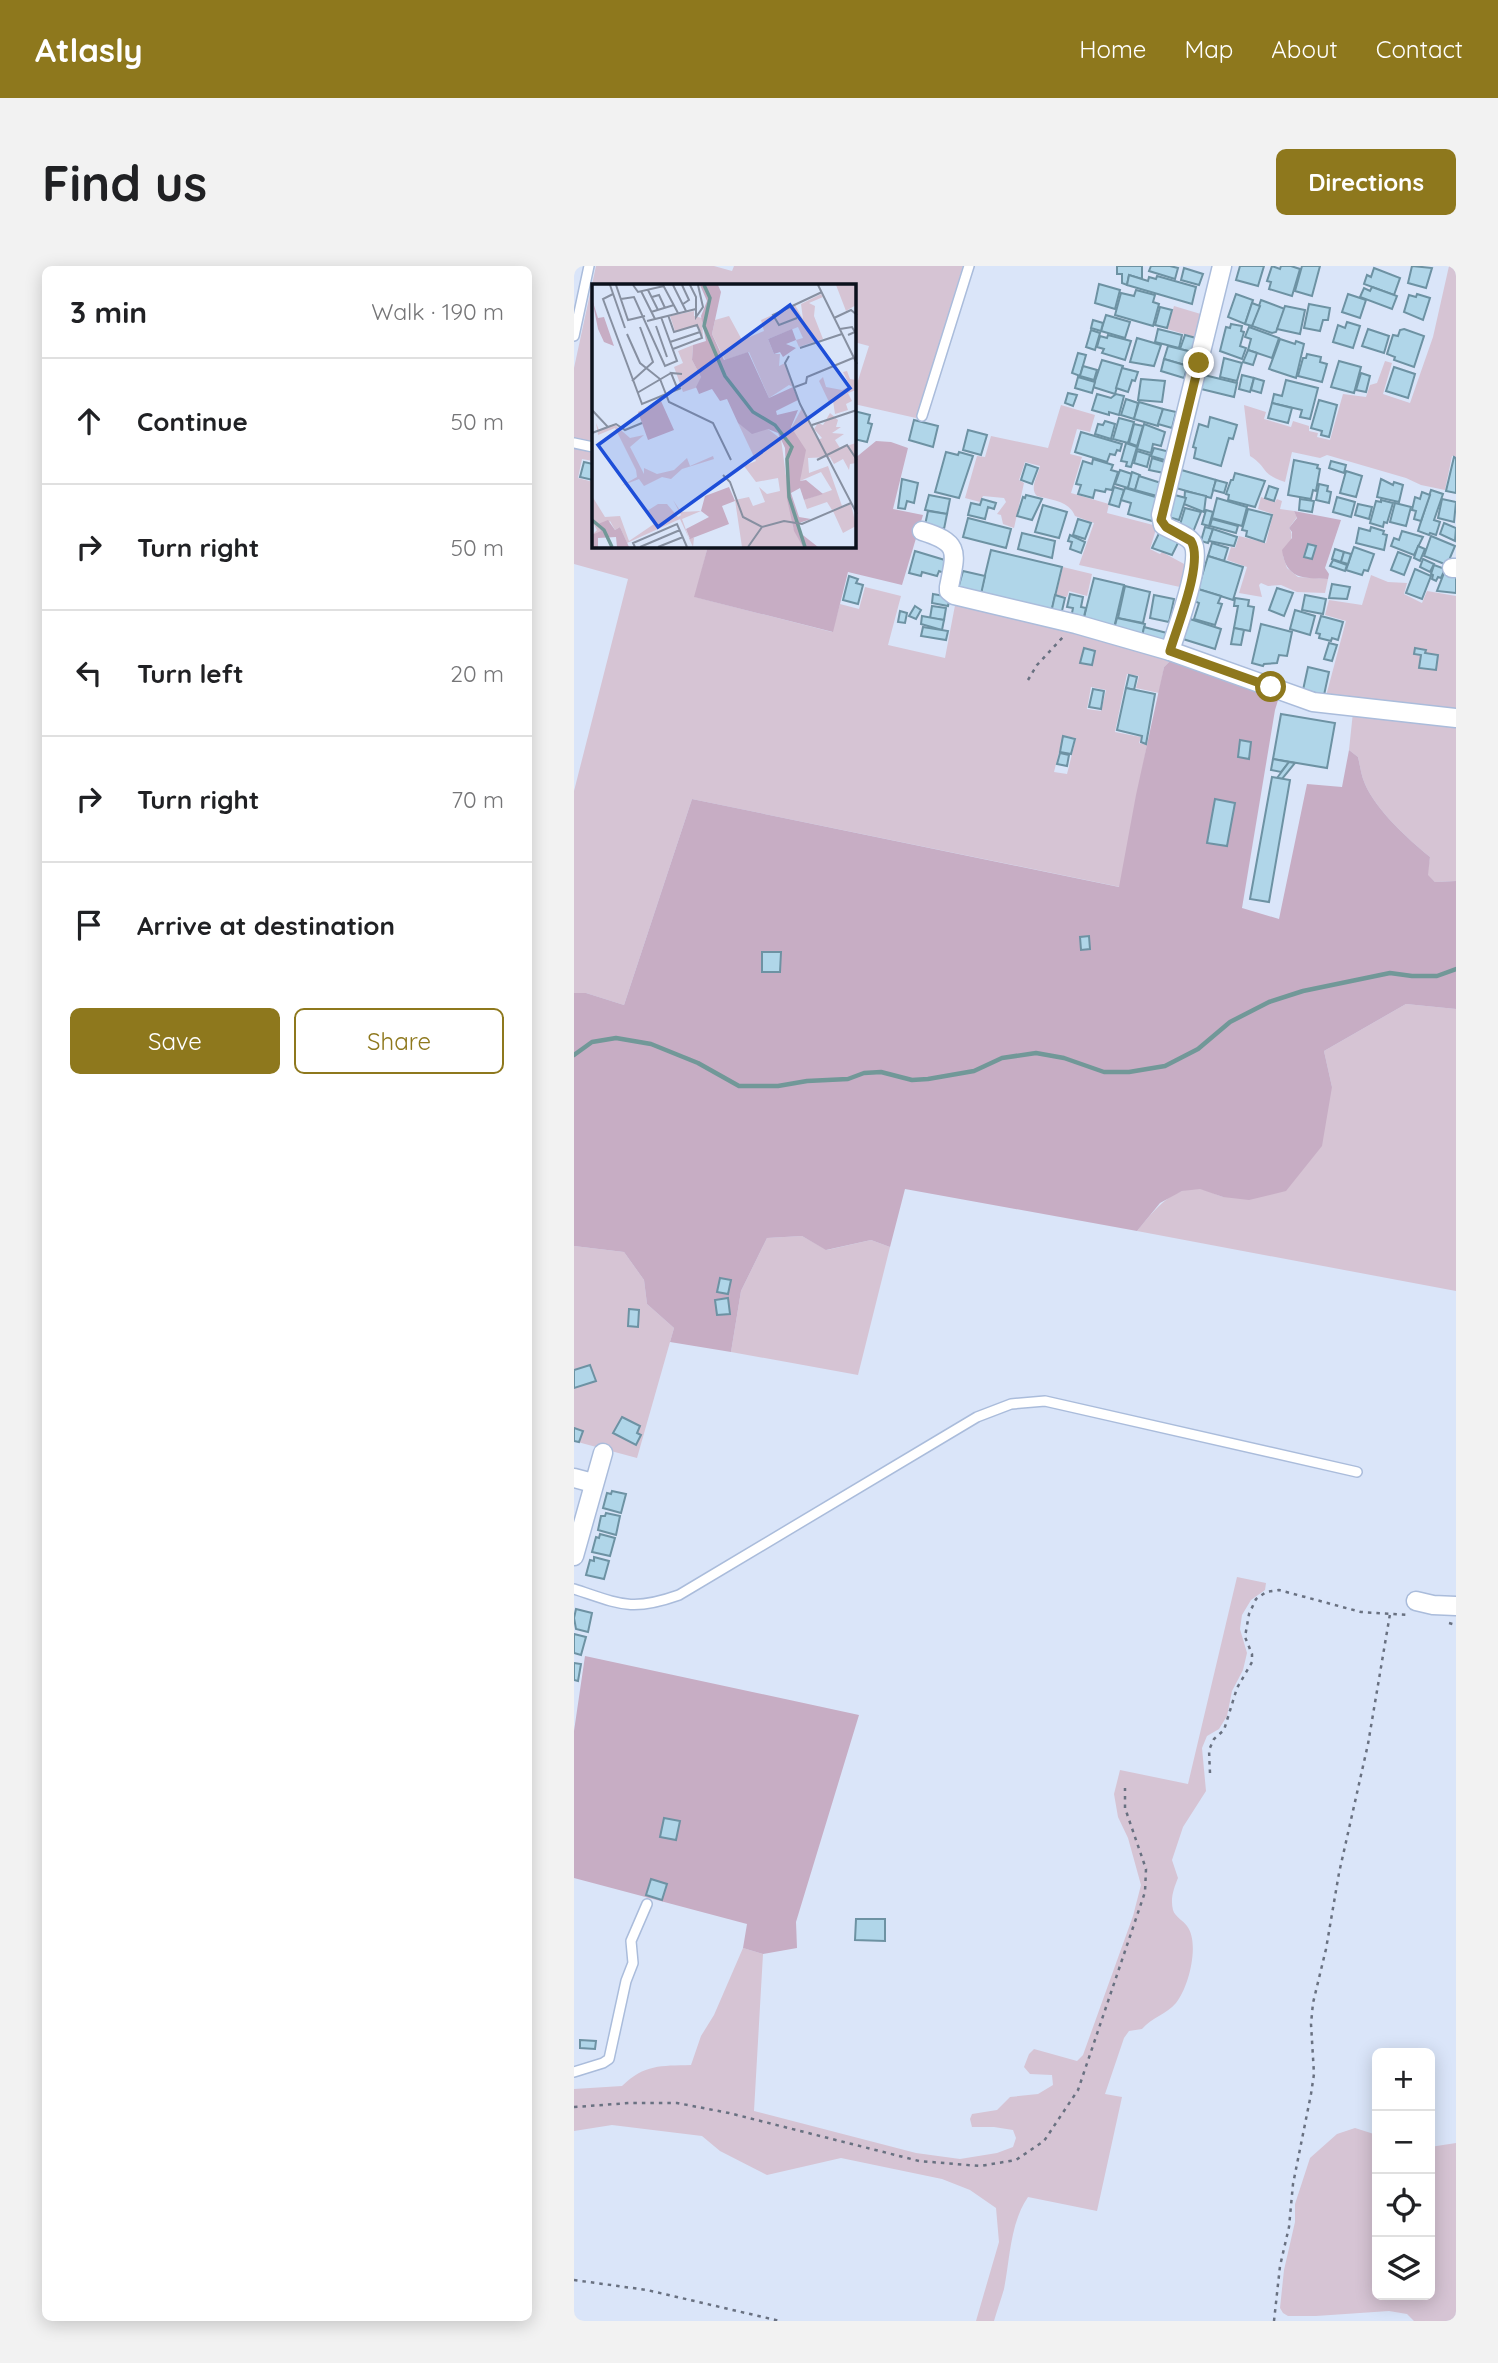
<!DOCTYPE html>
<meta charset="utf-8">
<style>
:root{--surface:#fff;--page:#f2f2f2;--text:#202124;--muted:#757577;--line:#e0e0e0;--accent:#8e781d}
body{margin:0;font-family:Quicksand,sans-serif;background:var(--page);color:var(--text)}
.controls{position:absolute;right:21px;bottom:21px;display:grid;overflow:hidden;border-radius:10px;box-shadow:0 4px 18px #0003}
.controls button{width:63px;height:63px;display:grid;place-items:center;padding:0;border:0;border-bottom:2px solid var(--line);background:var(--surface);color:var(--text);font:35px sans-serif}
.stop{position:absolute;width:21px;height:21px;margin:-16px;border:5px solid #8e781d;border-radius:50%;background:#fff}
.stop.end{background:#8e781d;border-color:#fff;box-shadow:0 2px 7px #0008}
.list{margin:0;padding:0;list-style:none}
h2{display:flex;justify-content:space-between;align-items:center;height:91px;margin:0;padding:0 28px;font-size:30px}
h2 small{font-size:23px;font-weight:400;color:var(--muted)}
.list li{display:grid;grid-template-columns:46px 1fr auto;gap:21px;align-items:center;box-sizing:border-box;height:126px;padding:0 28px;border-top:2px solid var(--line)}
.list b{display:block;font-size:26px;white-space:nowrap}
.list em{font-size:23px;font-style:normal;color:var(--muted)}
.actions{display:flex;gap:14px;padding:21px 28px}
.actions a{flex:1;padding:16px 0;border:2px solid var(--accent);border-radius:10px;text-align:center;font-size:24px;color:var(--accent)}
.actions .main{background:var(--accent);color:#fff}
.icon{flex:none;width:38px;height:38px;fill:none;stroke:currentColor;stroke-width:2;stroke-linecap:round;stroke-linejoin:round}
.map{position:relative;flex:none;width:882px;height:2055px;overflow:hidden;border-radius:10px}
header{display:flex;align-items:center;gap:42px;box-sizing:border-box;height:98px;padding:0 35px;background:var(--accent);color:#fff}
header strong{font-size:33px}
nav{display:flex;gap:38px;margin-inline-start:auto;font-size:24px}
.intro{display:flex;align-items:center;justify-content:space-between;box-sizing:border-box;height:168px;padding:0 42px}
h1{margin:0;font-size:49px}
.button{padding:18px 32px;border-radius:10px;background:var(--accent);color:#fff;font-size:24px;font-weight:700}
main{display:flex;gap:42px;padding:0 42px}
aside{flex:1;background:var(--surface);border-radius:10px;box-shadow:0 4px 18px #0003}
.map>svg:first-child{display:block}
.green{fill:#d6c4d4;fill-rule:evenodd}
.forest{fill:#c7adc4}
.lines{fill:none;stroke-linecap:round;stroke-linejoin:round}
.stream{stroke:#719898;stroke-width:4.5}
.building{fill:#b0d6e9;stroke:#6d92a3;stroke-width:2}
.lane-casing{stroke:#aabcdb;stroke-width:12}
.street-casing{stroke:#aabcdb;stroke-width:21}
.path{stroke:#697181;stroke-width:2.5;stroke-dasharray:3.5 5;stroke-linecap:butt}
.lane{stroke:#fff;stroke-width:9}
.street{stroke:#fff;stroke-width:18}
.route{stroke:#8e781d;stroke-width:9}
.inset-river{fill:none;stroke:#719898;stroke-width:3.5}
.inset-road{fill:none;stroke:#8790a1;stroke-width:2}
.view{fill:#1d4ed8;fill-opacity:0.15;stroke:#1d4ed8;stroke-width:3.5}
.inset-edge{fill:none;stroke:#0b111c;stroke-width:3.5}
</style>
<header>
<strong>Atlasly</strong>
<nav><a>Home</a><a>Map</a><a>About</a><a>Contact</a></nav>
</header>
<div class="intro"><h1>Find us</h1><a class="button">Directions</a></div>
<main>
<aside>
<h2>3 min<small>Walk · 190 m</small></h2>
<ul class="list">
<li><svg class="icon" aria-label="ahead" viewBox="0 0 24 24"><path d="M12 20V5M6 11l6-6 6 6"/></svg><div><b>Continue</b></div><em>50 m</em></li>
<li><svg class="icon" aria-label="right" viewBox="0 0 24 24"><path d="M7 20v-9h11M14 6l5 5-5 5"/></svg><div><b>Turn right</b></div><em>50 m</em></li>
<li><svg class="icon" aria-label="left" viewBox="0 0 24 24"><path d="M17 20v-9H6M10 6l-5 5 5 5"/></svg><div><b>Turn left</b></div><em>20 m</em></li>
<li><svg class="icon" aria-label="right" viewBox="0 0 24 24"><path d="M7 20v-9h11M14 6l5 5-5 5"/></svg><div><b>Turn right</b></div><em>70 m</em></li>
<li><svg class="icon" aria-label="arrive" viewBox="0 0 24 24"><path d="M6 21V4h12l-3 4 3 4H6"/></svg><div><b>Arrive at destination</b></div></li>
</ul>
<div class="actions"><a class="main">Save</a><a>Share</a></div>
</aside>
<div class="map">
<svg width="882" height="2055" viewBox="0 0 882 2055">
<rect width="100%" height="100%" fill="#dae5f9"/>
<g class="green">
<path d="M22 0H140L158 5 160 0H389L342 152 280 138V127L295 80 280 76V19H19V195L8 193 4 212 19 216V280H134L121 331 258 366 266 338 285 343 291 321 327 330 314 379 371 392 382 334 599 392 590 401 585 427 562 422 565 410 553 408 541 466 567 471 565 477 573 479 546 621 118 533 50 739 12 727H0V525L54 313 0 298V102ZM517 421 532 424 527 445 513 443ZM489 470 502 472 493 508 480 506Z"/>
<path d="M875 0H882V191L878 190 871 224 847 219 832 212 753 189 746 192 718 186 711 216C686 208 694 201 676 190L670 139 692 146 690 153 717 161 719 155 735 160V165L744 167 743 171 756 174 769 128 792 131 796 119 803 117 811 95 818 97 809 128 836 137 859 71Z"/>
<polygon points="600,40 630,49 624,72 593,63"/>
<path d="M487 139 521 149 516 166 503 163 496 188 508 191 497 227 535 238 533 247 583 260 576 283 586 288 588 286 612 299 606 321 505 299 520 257 501 250C495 235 478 234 463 230 455 222 464 210 466 200L451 196 445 214 450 217 440 262 429 258 427 249 423 248 432 236 430 232 409 230 406 236 391 232 403 190 411 191 417 170 474 182Z"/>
<path d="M687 231 701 236 703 233 708 235 706 243 720 245 723 251 715 262C722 271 713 282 709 290L713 302 724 311 754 313 751 327 723 326 707 319 694 320 687 317 685 319 688 331 665 327 673 301 653 294 657 281 661 282 665 270 692 277 699 248 684 243Z"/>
<polygon points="489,301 518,308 513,330 495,325 493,331 482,329"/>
<polygon points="797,309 814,316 833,317 830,328 848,337 853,325 882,330 882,447 752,430 772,355 751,349 755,334 788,339"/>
<path d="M779 446 882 457V615L861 616 853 609 856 591C834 573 802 544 791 518 787 509 786 499 784 491L775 484Z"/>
<path d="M832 738 882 743V1025L563 965C579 946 599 919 627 923 634 924 642 929 649 931L758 821 750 785Z"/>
<polygon points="228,970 253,984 297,974 316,981 284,1109 157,1086 167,1025 193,972"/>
<polygon points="0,980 50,986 70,1014 73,1038 100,1062 63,1192 0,1175"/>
<path d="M663 1311 692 1317 691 1324 677 1334 668 1349 666 1363 673 1387 669 1404 658 1425 653 1450 645 1463 633 1470 628 1482 632 1525 609 1561 598 1594 604 1612C600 1622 596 1632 599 1644 601 1651 609 1654 613 1660 626 1677 615 1721 602 1737 593 1748 578 1751 568 1763L555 1765 550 1772 531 1828 548 1831 523 1945 454 1931C436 1957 436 1993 430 2023 427 2034 423 2044 420 2055H402L425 1976 422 1942 396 1924 368 1913 267 1892 193 1909 146 1885 128 1870 38 1859 0 1865V1823L48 1820C71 1798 86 1800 117 1799L127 1770 140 1749 169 1682 189 1688 180 1845 342 1887 386 1893 423 1887 439 1881 442 1872 439 1864 420 1861H398L396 1853 398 1848 423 1844 436 1831 464 1828 479 1819 478 1809 456 1808 450 1801 455 1788 460 1783 503 1795 509 1789 559 1650 567 1619 554 1572 544 1551 540 1528 546 1504 614 1518Z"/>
<polygon points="781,1862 803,1869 803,2029 856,2029 856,1881 882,1877 882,2055 840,2055 833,2048 815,2045 742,2050 714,2050 709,2047 706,2042 710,2004 721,1956 721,1938 736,1892 763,1868"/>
</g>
<g class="forest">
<polygon points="302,175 317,176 334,182 319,243 349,249 328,319 274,306 259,366 120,331 134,280 280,280 280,193"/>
<path d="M720 245 767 254 751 302 755 308 754 313C730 312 712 314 708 284L718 272V266L715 262 723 252Z"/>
<path d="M599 392 705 431 701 444 668 642 705 653 733 518 768 521 775 484 784 491C786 499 787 509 791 518 802 544 834 573 856 591L854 609 861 616 882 615V743L832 738 750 785 758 821 748 880 712 925 675 934 649 931 626 923 608 925 586 937 563 965 331 923 316 981 297 974 252 984 228 970 193 972 167 1025 157 1086 96 1076 100 1062 73 1038 70 1014 50 986 0 980V727H12L50 739 118 533 545 621 562 529 590 401Z"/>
<polygon points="11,1390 285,1449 222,1656 223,1682 189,1688 169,1682 173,1658 0,1612 0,1465"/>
</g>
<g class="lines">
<polyline class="stream" points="0,789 18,776 42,772 77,778 124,797 165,820 204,820 233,815 274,813 290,807 307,806 338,814 354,813 400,805 428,792 462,787 490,792 530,806 555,806 591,800 624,783 656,756 695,736 729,725 816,707 838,710 863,710 882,703"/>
</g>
<g class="building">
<polygon points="543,0 568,0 568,13 555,9 553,19 548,17 548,8 543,8"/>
<polygon points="577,0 596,0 604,2 601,13 575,5"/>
<polygon points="666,0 690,0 684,20 662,14"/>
<polygon points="698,0 706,3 707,0 717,0 726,3 718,30 695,23 697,16 693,15"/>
<polygon points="728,0 746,0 738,30 721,25"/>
<polygon points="838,0 858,2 852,22 834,17"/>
<polygon points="610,2 629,8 625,19 607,14"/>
<polygon points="800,2 826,12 820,29 790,18 793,9 797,11"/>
<polygon points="555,9 574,15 575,11 582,13 583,10 622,21 618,38 553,19"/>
<polygon points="525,18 546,24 541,43 521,37"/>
<polygon points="798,21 823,30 818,43 786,31 790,22 796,25"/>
<polygon points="562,24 581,29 579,36 585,38 579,60 541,49 547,27 560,30"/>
<polygon points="662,28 679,34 671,58 654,51"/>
<polygon points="774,28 792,34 786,52 768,46"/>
<polygon points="843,28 856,32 849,54 830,46 835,29 842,31"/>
<polygon points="687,34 711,43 702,66 698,67 678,60"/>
<polygon points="678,37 686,40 678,60 671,58"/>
<polygon points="735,38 756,42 754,54 749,54 746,65 730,62"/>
<polygon points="711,40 731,44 726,68 703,63"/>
<polygon points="586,41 598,44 593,62 581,59"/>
<polygon points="532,49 556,56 551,72 527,65"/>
<polygon points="519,54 529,57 527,65 517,62"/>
<polygon points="773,56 786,60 779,82 759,76 764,59 771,62"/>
<polygon points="657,58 668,60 667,65 670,66 666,80 672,82 668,93 646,85 652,61 656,62"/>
<polygon points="675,61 705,72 698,92 674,84 677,73 671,71"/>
<polygon points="584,63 608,69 605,82 581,76"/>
<polygon points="794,63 815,70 810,87 788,80"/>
<polygon points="830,63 850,70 840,101 820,94 821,91 813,88 819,69 824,70 826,64"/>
<polygon points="517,64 526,67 521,84 512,81"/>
<polygon points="534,69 557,75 551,94 528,87 530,83 523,81 526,70 533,72"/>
<polygon points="611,69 622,72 618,86 606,83"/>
<polygon points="563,72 587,79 580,100 556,96"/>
<polygon points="706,73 721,78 722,75 730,78 722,112 695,103"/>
<polygon points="594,80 618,86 614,100 590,93"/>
<polygon points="674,84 683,87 679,99 669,96"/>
<polygon points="504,87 512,89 506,110 498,107"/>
<polygon points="733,88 747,91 746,96 753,98 748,116 724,110 729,92 732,92"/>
<polygon points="650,92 668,97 663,115 646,111"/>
<polygon points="590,93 614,100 610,112 587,105"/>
<polygon points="528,94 549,100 541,128 519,121"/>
<polygon points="765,95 787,101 780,127 757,121"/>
<polygon points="509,100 523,104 520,114 506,110"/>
<polygon points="820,101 841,108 834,132 812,125"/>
<polygon points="548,102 564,106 561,115 558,114 554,126 542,122"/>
<polygon points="787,107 796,110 792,126 782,124"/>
<polygon points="626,108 663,117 660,131 623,122"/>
<polygon points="668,109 680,112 676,126 665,123"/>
<polygon points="504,111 521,116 518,127 501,122"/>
<polygon points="680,112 690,115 687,127 677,124"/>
<polygon points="567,113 591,115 588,136 564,134"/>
<polygon points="712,114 744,122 736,153 726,151 728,144 698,137 700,128 708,130"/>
<polygon points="494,127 503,129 499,140 491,137"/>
<polygon points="523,128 537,132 542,128 550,130 545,149 535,146 535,149 518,144"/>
<polygon points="552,133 564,137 560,153 547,149"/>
<polygon points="745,134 763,139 755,171 747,169 748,165 737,162"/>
<polygon points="565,136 589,143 584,160 560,153"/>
<polygon points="698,137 718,142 714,157 694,152"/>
<polygon points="589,143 602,146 598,162 584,158"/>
<polygon points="280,145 296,149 294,157 298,158 293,176 280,173"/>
<polygon points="636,151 663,159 659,173 655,172 647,200 620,192 622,182 619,181 625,158 634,161"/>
<polygon points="545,152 560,156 554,177 539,173"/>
<polygon points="340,154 364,160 359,181 335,174"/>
<polygon points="531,155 541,158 537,173 521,168 524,158 529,159"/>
<polygon points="560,158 569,160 563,180 555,177"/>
<polygon points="570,158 591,166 587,180 579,178 577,187 563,183"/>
<polygon points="394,164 413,169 407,189 389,184"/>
<polygon points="507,166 548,178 546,185 543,184 541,189 536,188 533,196 501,186"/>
<polygon points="552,177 563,181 557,201 552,200 553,196 547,195"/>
<polygon points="580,182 596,186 594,195 577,190"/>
<polygon points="563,185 576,189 573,201 560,197"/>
<polygon points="372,186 384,189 385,186 399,190 385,232 361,226"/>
<polygon points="880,191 882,192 882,227 872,225"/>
<polygon points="578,192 594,197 590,207 575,204"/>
<polygon points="519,193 539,199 537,204 544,206 538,224 532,223 531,226 521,224 519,232 504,228 507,219 502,218 509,195 518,198"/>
<polygon points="720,194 744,199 743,202 746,203 742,225 739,224 737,233 714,229"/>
<polygon points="757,195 772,199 770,207 755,202"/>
<polygon points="10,196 19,198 19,214 6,211"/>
<polygon points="452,198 464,202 458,218 447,214"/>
<polygon points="604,203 642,214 637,232 602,222"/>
<polygon points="546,204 558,208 554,222 541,218"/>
<polygon points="772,205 788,210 782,231 766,227"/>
<polygon points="558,206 566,209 561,224 554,222"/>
<polygon points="661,207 691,215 681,241 654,234 655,229 652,228 657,214 659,214"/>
<polygon points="565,210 587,217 583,230 561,224"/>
<polygon points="328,213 344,217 340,237 333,235 331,243 324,242"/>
<polygon points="807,213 819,219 820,216 829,219 825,236 803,231"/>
<polygon points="642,214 653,217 650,227 639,224"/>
<polygon points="745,218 754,220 753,225 757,226 755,237 742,234"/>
<polygon points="695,220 704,223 700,235 691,232"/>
<polygon points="540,221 550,224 545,241 535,238"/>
<polygon points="551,222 585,232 578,255 554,248 557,237 547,234"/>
<polygon points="857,224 869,228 860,254 866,256 862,269 856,267 855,269 844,265"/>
<polygon points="611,225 632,230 630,246 610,238"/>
<polygon points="848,226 856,229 847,255 840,253 842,245 838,244 841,231 846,233"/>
<polygon points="597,228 612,232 605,254 591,250"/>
<polygon points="355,229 376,233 373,248 351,244"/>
<polygon points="452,229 468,233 458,254 443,250 449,231 451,232"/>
<polygon points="763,231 781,236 777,251 759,246"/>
<polygon points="643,232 673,241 668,260 638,252"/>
<polygon points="408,233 422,237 420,243 414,241 411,253 394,249 397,237 406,239"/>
<polygon points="726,233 740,235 738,246 725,244"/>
<polygon points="868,233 882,236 880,256 864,252"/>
<polygon points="807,234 819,237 813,257 810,256 809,261 796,257 802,235 807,236"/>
<polygon points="821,237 837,241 832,260 816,256"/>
<polygon points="784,238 798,241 795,253 781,249"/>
<polygon points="469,239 493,246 485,272 461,266"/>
<polygon points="611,242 627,246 619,266 605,262"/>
<polygon points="674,243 698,249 690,276 672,270 673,265 668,264"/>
<polygon points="632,244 639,246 635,260 628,258"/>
<polygon points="354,245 373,248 370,263 351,259"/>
<polygon points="394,252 437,263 432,282 389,271"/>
<polygon points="504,253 517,257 511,273 499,269"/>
<polygon points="638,253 664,260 662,267 636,260"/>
<polygon points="870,257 882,262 881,275 866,268"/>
<polygon points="631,261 639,263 634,277 627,275"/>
<polygon points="797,261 810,265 809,268 813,269 810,284 782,277 785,262 796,265"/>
<polygon points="639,263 663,271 660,280 635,275"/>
<polygon points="586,265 605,275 598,289 578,282"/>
<polygon points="828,265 849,271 840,289 817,280 820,272 825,274"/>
<polygon points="448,267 481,275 478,292 444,283"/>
<polygon points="496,269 511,276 507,287 496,283 498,276 494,275"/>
<polygon points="857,270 881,280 873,299 850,290"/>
<polygon points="638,277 654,282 650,295 634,290"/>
<polygon points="734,278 742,280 738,293 730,291"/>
<polygon points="844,280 851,283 846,295 840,292"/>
<polygon points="780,281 800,288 794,305 790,304 788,309 772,304"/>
<polygon points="761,283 770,286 767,296 758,293"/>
<polygon points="417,284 488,301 477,347 406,330"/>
<polygon points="341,285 374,295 370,307 365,305 363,310 348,306 347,310 335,307"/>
<polygon points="770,286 777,288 774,298 767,296"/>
<polygon points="824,286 837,291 830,309 817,304"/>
<polygon points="634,290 669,301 659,334 624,323"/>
<polygon points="849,293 860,298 856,306 846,301"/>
<polygon points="759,294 773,299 771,305 756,300"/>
<polygon points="860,299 871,303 867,312 864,311 862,315 858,313 859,309 857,308"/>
<polygon points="872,302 882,304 882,327 863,325"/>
<polygon points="841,303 857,310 848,333 832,327"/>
<polygon points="389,305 411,310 407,328 384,323"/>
<polygon points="275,310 284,313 282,317 289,319 284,338 269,334"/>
<polygon points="520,312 550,319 540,362 509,355"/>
<polygon points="758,318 776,321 773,333 755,332"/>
<polygon points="551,320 576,326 569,357 544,352"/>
<polygon points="703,322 719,327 710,350 695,344"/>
<polygon points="624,323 647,330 644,337 648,338 641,359 620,353 625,337 620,335"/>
<polygon points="359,328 376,331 374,340 358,337"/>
<polygon points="496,328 509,331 507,341 512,342 509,355 497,352 499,342 493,341"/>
<polygon points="481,329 491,332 487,349 477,347"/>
<polygon points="580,329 600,333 595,356 576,352"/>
<polygon points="731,329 752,333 749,348 728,344"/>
<polygon points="661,332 675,334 674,340 680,341 676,365 660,362 664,340 660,340"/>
<polygon points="341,340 347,344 342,353 335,350"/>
<polygon points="358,340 372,342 370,354 356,352"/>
<polygon points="721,344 741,350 736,369 716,363"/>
<polygon points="326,345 333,347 331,357 324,356"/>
<polygon points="348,350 370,354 368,364 347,358"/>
<polygon points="747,350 769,356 764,374 758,372 757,375 745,372 746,368 742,367"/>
<polygon points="543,352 571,358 568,371 540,363"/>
<polygon points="616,353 647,363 641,383 609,373"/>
<polygon points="687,358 718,366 713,390 705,389 703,397 690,398 689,400 678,397"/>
<polygon points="349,361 374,365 372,374 347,370"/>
<polygon points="570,361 593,367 591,377 568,371"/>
<polygon points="660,362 670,364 667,379 657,378"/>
<polygon points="755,377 763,379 758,395 750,393"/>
<polygon points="510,382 521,385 518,399 506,397"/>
<polygon points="841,382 852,384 851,387 864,389 862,404 845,402 847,389 840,388"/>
<polygon points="734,401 755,406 750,429 729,424"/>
<polygon points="555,409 563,411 560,424 552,422"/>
<polygon points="552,422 581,428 572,478 567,476 568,470 543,464"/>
<polygon points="519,423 530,425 527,443 515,441"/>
<polygon points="707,448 761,457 753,502 699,493"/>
<polygon points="489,470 501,473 497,488 486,486"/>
<polygon points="666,474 677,476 675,493 664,491"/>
<polygon points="486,487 495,489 493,500 483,498"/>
<polygon points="699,493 715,496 707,506 697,504"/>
<polygon points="715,496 721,497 708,513 703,512"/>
<polygon points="698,511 716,514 695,636 676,633"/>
<polygon points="641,533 661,537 653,580 633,577"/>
<polygon points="515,670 516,683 507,684 506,671"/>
<polygon points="188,686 207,686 206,706 188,706"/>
<polygon points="146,1012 157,1014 154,1028 143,1026"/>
<polygon points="154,1032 156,1048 143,1049 141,1034"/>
<polygon points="55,1043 65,1044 64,1061 54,1060"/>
<polygon points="16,1099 22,1115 0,1122 0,1104"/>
<polygon points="48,1151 66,1160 63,1167 67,1169 62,1179 39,1167"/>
<polygon points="0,1162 9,1165 5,1176 0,1175"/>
<polygon points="38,1225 52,1228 47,1247 29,1242 33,1227 37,1228"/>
<polygon points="32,1247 46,1250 42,1269 24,1264 27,1250 31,1250"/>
<polygon points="26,1268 41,1272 36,1290 18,1286 22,1271 25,1272"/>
<polygon points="20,1291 35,1295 30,1313 12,1309 16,1294 20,1295"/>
<polygon points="2,1343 18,1347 14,1366 2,1363 0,1352"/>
<polygon points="0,1368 12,1371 7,1389 0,1387"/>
<polygon points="0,1397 7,1398 4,1415 0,1414"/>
<polygon points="90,1552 106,1555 102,1574 86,1571"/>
<polygon points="77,1613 93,1618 88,1634 72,1629"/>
<polygon points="282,1653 311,1653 311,1675 281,1674"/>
<polygon points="6,1774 22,1775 21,1783 6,1782"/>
</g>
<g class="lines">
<g class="lane-casing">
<g id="lane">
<polyline points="0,70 15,0"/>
<polyline points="348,150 395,0"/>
<polyline points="0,177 19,181"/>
<path d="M0 1323C46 1338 57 1346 105 1329L403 1151 437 1138 471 1135 783 1206"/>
<polyline points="0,1806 29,1797 35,1793 52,1715 59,1697 57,1675 73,1638"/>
</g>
</g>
<g class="street-casing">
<g id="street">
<path d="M348 265C387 277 382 286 375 321V325L380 329 502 358 596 385 739 436 882 452"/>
<polyline points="878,302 882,302"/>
<path d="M596 385C602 364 630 293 618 276 612 268 598 265 589 259L587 249 648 0"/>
<polyline points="0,1212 19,1217"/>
<polyline points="0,1290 29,1187"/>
<polyline points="842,1335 859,1339 882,1340"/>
</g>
</g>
<g class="path">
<polyline points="454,414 463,399 490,370"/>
<polyline points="875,1357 882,1359"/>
<polyline points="636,1507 635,1484 640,1473 650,1464 663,1422 678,1396 678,1388 671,1371 675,1348 682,1333 692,1326 705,1324 787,1346 834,1349"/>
<polyline points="0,1841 55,1837 103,1837 155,1847 345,1895 406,1900 442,1894 470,1875 504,1824 571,1626 572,1603 551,1542 551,1522"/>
<polyline points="0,2014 73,2024 206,2055"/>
<polyline points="700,2055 706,2000 715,1961 719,1918 737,1828 740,1808 737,1758 739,1737 752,1683 765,1607 794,1478 816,1348"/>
</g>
<use href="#lane" class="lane"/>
<use href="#street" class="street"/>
</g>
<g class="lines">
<path class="route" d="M625 97 587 254 592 261 617 275C630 296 603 360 596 385L697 421"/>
</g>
<g transform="translate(18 18)">
<rect width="264" height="264" fill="#dae5f9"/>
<path d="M244 1H264V21L254 27ZM229 10 231 13 217 19 223 22 222 32 231 55 207 63 204 56 211 54 206 43 176 55 182 70H188L187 82 193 79 201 103 197 101 177 114 157 68 133 76 120 50 123 36 137 32 150 56 172 47 169 36 203 21 211 35 209 20ZM102 27V32L110 34 111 54 106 42 83 47 78 32ZM101 61 100 76 109 93 106 103 91 108 82 83 91 79 86 67ZM255 87 258 95 264 96V106L256 109 260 117 254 120 256 126 243 130 241 117 237 118 227 97 231 93 234 103 250 106 258 102 251 88ZM210 124 226 156 230 154 222 145 226 139 231 141 238 129 246 136 244 143H249L240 149 252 150 243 156 248 164 264 159V179L258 180 257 186 251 175 242 180 238 173 216 174 217 189 236 182 250 222 240 226 235 218 215 225 212 216 240 206 229 188 208 197 210 162 199 144ZM4 139 7 146 22 140 38 154 52 151 38 163 52 190V184L65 190 82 186 95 174 98 182 121 172 122 175 90 185 79 195 70 193 52 202 47 195 29 202 45 193 44 186 23 144 6 151ZM146 139 155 145H176L189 155 201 243 211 263H150L143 216 157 213 161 222 173 218 167 203 175 210 188 207 186 194 164 198 152 182 164 177ZM0 212 13 233 28 232 37 257 62 240 55 227 66 220H75L86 233 89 231 81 216 89 228 109 227 90 235 97 254H102L101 263 88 235 35 259 28 243 23 246 18 237 5 252 0 251 5 246 0 237ZM259 220 264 242 251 249 241 227Z" fill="#d6c4d4"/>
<path d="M108 1H126L129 8 120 50 132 76 156 68 177 114 201 103 206 116 184 127 185 131 206 126 199 143 214 166 208 197 214 196 231 210 212 216 208 204 199 209 207 233 219 235 207 239V248L226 263H211L202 247 195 215 193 164 186 149 176 145 160 150 146 139 135 115 128 117 120 105 107 110 104 103 109 93 100 76 101 61 114 57 109 32 115 17ZM0 15 6 34 12 33 22 62 12 58 6 45ZM200 45 204 56 194 60 204 64 191 73 188 68 182 70 176 55ZM69 117 82 146 56 156 46 128ZM137 203 143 217 130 222 137 240 98 255 94 245 117 233 109 227 113 212ZM16 236 23 246 28 243 37 263H25L24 253 6 254V263H0V251L9 247 6 240Z" fill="#c7adc4"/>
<path class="inset-river" d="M112 1 118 14 112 42 133 92 161 128 183 141 200 163 195 175 197 213 213 263M0 236 12 246 20 263"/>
<path class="inset-road" d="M18 1 33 44M24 1 36 36 53 32M41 1 46 8 72 2M71 1 86 29M81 1 94 27M90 1 97 16 91 20M98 1 104 13V33L111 23 106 1M226 1 265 80M56 6 66 26M49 7 63 35M21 10 11 15 50 120 89 104M60 13 67 11 73 24M29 15 42 13 73 82 85 77 69 33M59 28 82 21M76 31 82 48 105 41 108 48M205 34 187 41 181 31 230 8M242 34 259 26 265 31M55 37 104 25M64 42 75 73M248 45 260 43 263 48 256 51M35 50 48 79 68 95 77 118 121 139 139 176M78 58 108 48M208 64 250 50M81 65 110 54 108 48M197 72 193 79 208 120 265 230M40 97 61 78 48 43M203 103 214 99 215 93 261 74M86 106 79 89 90 90M45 109 79 89M0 126 16 143 0 149M220 141 265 126M16 143 24 140 33 146 50 139M225 176 255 161 265 176M131 191 138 198 151 233 170 243 192 237 210 240 259 219M43 263 41 259 85 240 95 263M48 263 88 246M66 263 91 253M156 263 170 243"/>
<path class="view" d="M198 21 258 104 66 243 6 161Z"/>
<rect width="264" height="264" class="inset-edge"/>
</g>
</svg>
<div class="controls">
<button>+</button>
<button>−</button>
<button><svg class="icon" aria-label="locate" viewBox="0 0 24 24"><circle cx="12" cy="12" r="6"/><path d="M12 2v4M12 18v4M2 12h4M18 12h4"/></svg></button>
<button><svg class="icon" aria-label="layers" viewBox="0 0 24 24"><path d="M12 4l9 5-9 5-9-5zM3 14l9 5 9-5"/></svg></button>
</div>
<div class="stop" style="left:697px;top:421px"></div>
<div class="stop end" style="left:625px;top:97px"></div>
</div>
</main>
